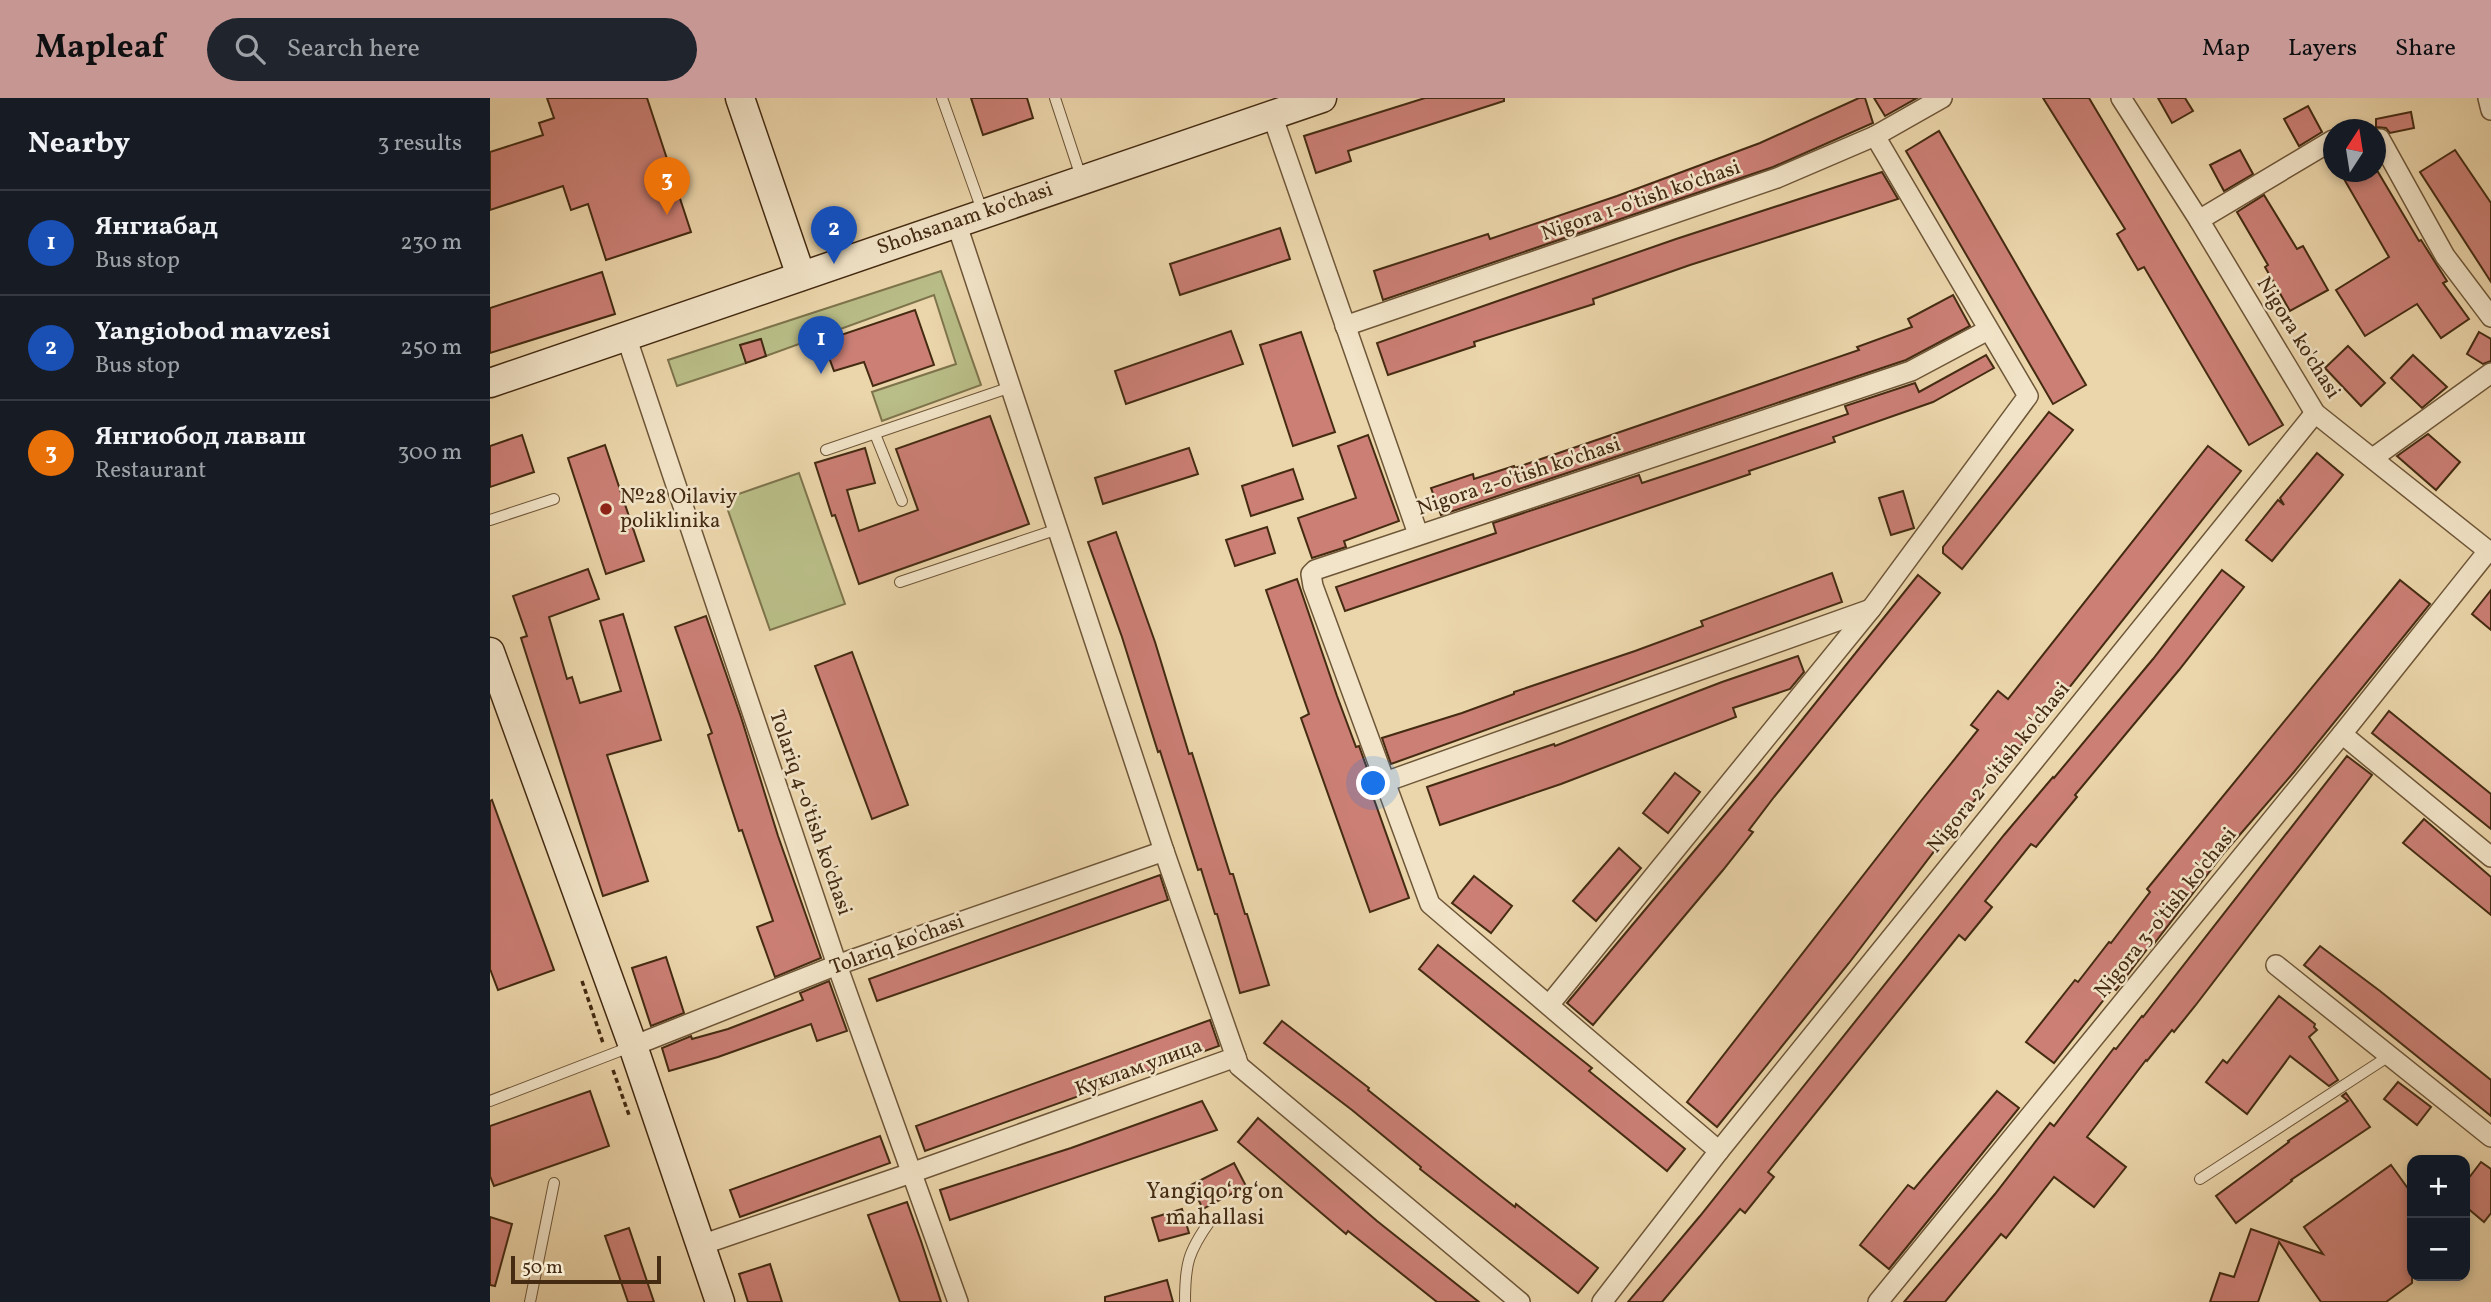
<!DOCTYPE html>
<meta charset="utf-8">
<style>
:root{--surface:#171b24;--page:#20242c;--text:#f1f3f6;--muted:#9ea1a6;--line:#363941;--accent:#c59692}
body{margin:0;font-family:Vollkorn,serif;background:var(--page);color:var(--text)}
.controls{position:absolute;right:21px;bottom:21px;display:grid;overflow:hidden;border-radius:14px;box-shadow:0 4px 10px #0003}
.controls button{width:63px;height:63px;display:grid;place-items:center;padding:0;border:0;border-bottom:2px solid var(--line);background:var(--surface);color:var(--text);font:35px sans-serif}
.compass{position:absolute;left:1833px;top:21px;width:63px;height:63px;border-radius:50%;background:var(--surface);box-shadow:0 4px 10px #0003;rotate:12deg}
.scale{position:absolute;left:21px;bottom:18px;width:150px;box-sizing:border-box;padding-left:7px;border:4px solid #442b12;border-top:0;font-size:19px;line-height:24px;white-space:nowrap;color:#442b12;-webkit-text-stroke:5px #f2e4c8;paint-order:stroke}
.you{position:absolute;left:884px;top:686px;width:24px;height:24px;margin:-18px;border:5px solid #fff;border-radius:50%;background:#1a73e8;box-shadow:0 0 0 10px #1a73e833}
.badge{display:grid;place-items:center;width:46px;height:46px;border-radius:50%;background:var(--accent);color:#fff;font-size:23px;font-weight:700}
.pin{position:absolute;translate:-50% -58px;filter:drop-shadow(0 2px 4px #0008)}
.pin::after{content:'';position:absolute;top:37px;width:24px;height:21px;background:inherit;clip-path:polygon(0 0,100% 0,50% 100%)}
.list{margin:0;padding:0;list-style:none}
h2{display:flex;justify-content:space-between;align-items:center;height:91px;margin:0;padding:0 28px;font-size:30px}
h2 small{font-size:23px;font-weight:400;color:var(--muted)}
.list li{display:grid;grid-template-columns:46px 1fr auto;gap:21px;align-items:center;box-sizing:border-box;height:105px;padding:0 28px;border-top:2px solid var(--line)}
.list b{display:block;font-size:26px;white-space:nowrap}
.list p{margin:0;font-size:23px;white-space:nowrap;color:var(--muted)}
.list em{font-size:23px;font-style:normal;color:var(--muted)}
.icon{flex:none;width:38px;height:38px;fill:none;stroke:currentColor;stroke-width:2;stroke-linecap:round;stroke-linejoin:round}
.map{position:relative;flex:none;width:2001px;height:1204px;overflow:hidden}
header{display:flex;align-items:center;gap:42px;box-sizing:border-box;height:98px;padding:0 35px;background:var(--accent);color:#111}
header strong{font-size:33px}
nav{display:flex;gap:38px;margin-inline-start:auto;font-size:24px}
.search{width:490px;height:63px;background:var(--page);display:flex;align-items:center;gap:18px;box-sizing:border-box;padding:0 24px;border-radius:38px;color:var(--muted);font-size:26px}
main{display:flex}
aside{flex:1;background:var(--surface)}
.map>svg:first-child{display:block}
.green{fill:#b9bd87;stroke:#7e744c;stroke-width:2}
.building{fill:#cb7f75;stroke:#442b12;stroke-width:2}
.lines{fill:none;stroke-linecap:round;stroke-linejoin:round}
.lane-casing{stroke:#6e5638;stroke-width:12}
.street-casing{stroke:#6e5638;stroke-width:22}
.secondary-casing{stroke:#442b12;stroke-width:31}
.path{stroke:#442b12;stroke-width:3.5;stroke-dasharray:5 3.5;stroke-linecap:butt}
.lane{stroke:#f2e4c8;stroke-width:10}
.street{stroke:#f2e4c8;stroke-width:19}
.secondary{stroke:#f2e4c8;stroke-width:28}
.poi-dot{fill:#8f2418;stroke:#f2e4c8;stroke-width:2.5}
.labels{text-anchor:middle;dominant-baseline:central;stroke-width:5;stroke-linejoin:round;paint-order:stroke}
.street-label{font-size:21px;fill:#442b12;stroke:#f2e4c8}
.poi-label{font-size:21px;fill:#442b12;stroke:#f2e4c8;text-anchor:start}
.neighbourhood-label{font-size:23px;fill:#442b12;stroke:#f2e4c8}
</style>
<header>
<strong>Mapleaf</strong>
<div class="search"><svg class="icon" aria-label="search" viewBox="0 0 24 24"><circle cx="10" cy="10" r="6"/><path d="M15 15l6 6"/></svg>Search here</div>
<nav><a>Map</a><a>Layers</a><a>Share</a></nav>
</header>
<main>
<aside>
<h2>Nearby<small>3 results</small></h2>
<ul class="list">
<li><span class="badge" style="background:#1a4fb4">1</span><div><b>Янгиабад</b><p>Bus stop</p></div><em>230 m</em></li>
<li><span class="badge" style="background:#1a4fb4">2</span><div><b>Yangiobod mavzesi</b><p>Bus stop</p></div><em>250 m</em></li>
<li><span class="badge" style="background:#e8710a">3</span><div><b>Янгиобод лаваш</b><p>Restaurant</p></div><em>300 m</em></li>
</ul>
</aside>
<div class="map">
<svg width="2001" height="1204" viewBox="0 0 2001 1204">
<rect width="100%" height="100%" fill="#ebd5aa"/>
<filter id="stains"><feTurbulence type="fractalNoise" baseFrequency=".00286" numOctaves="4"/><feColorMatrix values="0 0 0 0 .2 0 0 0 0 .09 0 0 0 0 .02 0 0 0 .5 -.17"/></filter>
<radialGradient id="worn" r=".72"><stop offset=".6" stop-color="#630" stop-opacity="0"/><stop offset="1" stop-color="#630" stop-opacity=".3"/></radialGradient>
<g class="green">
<polygon points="451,173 491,287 392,323 382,294 466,266 444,197 276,258 270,241 251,247 256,265 187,288 178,262"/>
<polygon points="309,375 355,506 280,532 234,401"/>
</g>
<g class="building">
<polygon points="57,0 157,0 201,134 116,162 98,106 81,112 73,88 0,112 0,54 53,37 49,25 64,20"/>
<polygon points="481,0 537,0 543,20 493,37"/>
<polygon points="935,0 1014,0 1014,3 858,53 861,63 826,75 814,38"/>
<polygon points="1369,0 1375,0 1383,25 1283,69 893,202 884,173 998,136 1000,141 1127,98 1270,45"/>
<polygon points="1384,0 1427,0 1395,18"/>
<polygon points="1553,0 1599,0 1793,327 1759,347 1654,169 1648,172 1627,136 1635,131"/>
<polygon points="1668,0 1695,0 1703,13 1682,25"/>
<polygon points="1818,8 1832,34 1809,48 1794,21"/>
<polygon points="1921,14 1924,30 1900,35 1896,30 1886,29 1886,21"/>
<polygon points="1449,33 1596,287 1563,306 1416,53"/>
<polygon points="1750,52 1763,76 1734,93 1720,67"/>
<polygon points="1965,52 2001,105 2001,184 1930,74"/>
<polygon points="1392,74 1408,101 1200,167 1103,201 1104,206 984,244 985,248 898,277 887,245 1186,141"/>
<polygon points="1850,74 1888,74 1929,143 1931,142 1957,183 1953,185 1979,221 1951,240 1927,206 1875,238 1846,192 1899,159"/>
<polygon points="1774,97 1807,151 1813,148 1838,192 1800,213 1775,169 1778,167 1747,114"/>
<polygon points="790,130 800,161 690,197 680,166"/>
<polygon points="112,174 125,216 0,255 0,210"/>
<polygon points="1463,197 1480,228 1416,262 951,417 941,390 983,376 984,381 1024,368 1025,370 1369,252 1367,249 1422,229 1418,221"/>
<polygon points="425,212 444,267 383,288 374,264 344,273 333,243"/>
<polygon points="741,233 753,266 636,306 625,273"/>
<polygon points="811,234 845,334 803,348 770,247"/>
<polygon points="1989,234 2001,241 2001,263 1993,266 1977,256"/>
<polygon points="271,241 276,258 256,265 250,247"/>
<polygon points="1858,248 1895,285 1871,308 1835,270"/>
<polygon points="1496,257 1504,270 1443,304 1343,339 1345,344 1259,373 1260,376 1216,391 855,513 846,489 1006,435 1003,425 1149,377 1152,385 1213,365 1358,316 1355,308 1425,285 1429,294"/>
<polygon points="1923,257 1957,289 1932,310 1901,280"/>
<polygon points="1559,314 1583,332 1472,471 1453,455 1453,449"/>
<polygon points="500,318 539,426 369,486 345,417 342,418 325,365 375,350 385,385 357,392 369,433 428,412 406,351"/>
<polygon points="1938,336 1970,364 1946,392 1907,358"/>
<polygon points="32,337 44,374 0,389 0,348"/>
<polygon points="878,337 909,423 854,443 856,449 822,460 808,420 866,400 848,348"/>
<polygon points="115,347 154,463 116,476 78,360"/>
<polygon points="1718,348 1751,373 1555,620 1468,722 1359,865 1227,1029 1197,1004 1431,703 1488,632 1481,627 1508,593 1518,601"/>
<polygon points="699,350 708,376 613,406 605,380"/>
<polygon points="1827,355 1853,377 1782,463 1756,442 1788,402 1794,407 1790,400"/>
<polygon points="803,371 813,401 761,418 752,388"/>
<polygon points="1413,393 1424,430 1401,437 1389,400"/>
<polygon points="777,429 785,455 745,468 736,442"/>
<polygon points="626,434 665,544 699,656 702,655 740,776 743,776 755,816 757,816 779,887 750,895 727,816 725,816 711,771 708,772 670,653 668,654 632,539 598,444"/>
<polygon points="98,471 109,501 59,519 77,581 82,579 90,605 131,593 110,523 133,516 171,642 117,657 158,783 113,798 31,540 37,538 23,498"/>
<polygon points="1732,472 1754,489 1689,572 1585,697 1587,699 1546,749 1541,746 1495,803 1502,809 1475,842 1469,837 1278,1074 1284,1079 1255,1115 1250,1111 1172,1204 1138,1204 1210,1118 1514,737 1563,679 1564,680 1663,561"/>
<polygon points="1342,475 1352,504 901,666 892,640 972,615 1024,596 1024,594 1145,553 1213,528 1211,523"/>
<polygon points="1428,477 1450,495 1284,699 1259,732 1263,734 1233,772 1103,927 1077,905 1267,678"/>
<polygon points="807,481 847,598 866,649 869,648 878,673 875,676 919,800 880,814 811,620 819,616 776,492"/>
<polygon points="1910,482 1940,506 1804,674 1734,755 1660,851 1658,850 1626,892 1623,890 1564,965 1536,944 1585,882 1588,884 1619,844 1621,845 1660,794 1657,791"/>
<polygon points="2001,492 2001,532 1982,516"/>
<polygon points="216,518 251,619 288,738 331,860 285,879 267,829 283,823 252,732 249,733 233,684 218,637 222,635 185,529"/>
<polygon points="362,554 418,707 382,721 325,568"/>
<polygon points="1308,558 1314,574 1300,591 1243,610 1246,619 1071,686 950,727 937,689 1064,646 1065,648 1232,584"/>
<polygon points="1899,613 2001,696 2001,731 1882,635"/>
<polygon points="1857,658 1882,677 1705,908 1684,934 1682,932 1657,963 1656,962 1597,1039 1636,1069 1604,1109 1564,1079 1516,1140 1511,1136 1455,1204 1414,1204 1505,1096 1560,1025 1564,1028 1624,950 1626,951 1652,918 1653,919"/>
<polygon points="1185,675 1210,694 1178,735 1153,715"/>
<polygon points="2,702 64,872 8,892 0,871 0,703"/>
<polygon points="1934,721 2001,779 2001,817 1913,745"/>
<polygon points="1129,750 1151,770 1106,823 1083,803"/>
<polygon points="670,777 678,802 387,903 379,881"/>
<polygon points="984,778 1022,808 1001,835 962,805"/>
<polygon points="948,847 1102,970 1099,973 1195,1051 1177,1073 929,871"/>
<polygon points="1830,848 1890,893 2001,982 2001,1018 1814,867"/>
<polygon points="176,859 194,915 161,928 142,870"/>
<polygon points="339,883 357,933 327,943 321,926 228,959 179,973 172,950 201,938 202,941 238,931 313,902 310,895"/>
<polygon points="1789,898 1825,926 1824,929 1827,932 1819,939 1848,982 1839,988 1800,958 1757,1016 1716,984 1733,962 1737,965"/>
<polygon points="720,922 729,948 435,1053 426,1028"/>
<polygon points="792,923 879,990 878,992 993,1084 1025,1109 1026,1106 1108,1170 1088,1195 930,1071 931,1069 862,1012 774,945"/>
<polygon points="1908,984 1941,1009 1927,1027 1894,1001"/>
<polygon points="100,993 119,1048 4,1088 0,1078 0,1028"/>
<polygon points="1507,993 1529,1010 1399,1171 1370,1147 1418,1087 1424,1091"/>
<polygon points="1856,995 1880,1029 1801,1082 1802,1083 1746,1125 1726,1098 1799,1044 1798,1043 1858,1003 1852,998"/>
<polygon points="712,1003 727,1032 460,1122 450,1092 581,1050"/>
<polygon points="768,1020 887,1123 989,1204 947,1204 858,1133 856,1136 748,1044"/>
<polygon points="390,1038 400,1065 250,1119 240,1092"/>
<polygon points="1991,1064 2001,1071 2001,1115 1994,1124 1975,1108 1975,1085"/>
<polygon points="744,1065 756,1088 713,1111 701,1087"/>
<polygon points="1901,1067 1922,1096 1922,1185 1896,1204 1831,1204 1789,1144 1768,1204 1720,1204 1730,1175 1744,1179 1761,1131 1833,1156 1814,1129"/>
<polygon points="417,1104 431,1143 451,1204 410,1204 378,1117"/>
<polygon points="692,1111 699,1135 669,1143 662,1120"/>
<polygon points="0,1119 22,1126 5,1188 0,1187"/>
<polygon points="139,1130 164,1204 138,1204 115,1138"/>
<polygon points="280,1166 292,1204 258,1204 249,1176"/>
<polygon points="677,1182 683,1204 615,1204 615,1199"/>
</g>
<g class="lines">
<g class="lane-casing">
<g id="lane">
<polyline points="452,0 493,115"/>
<polyline points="565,0 591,79"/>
<polyline points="385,336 412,403"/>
<polyline points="336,352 521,289"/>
<polyline points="0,422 64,401"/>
<polyline points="410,484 568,431"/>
<polyline points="0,1003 140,949"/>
<polyline points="1710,1081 1899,958"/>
<polyline points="40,1204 64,1085"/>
<path d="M695 1204C695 1166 698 1154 720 1123"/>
</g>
</g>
<g class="street-casing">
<g id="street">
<polyline points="1631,0 1709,122 1825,315 2001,455"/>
<polyline points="1998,0 2001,12"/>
<polyline points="782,17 928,436"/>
<polyline points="1885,41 1890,41 1955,158 2001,219"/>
<polyline points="1709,122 1843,42"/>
<polyline points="466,124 674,753 749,968 1030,1204"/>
<polyline points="855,228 1287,80 1385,38 1452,0"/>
<polyline points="136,238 347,867 468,1204"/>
<polyline points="1883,360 2001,275"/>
<polyline points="1852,636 2001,759"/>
<polyline points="895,684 1381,511"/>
<polyline points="1786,867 2001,1039"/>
<polyline points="1059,907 1381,511 1538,298 1385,38"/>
<polyline points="143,948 347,867 674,753"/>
<polyline points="1229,1053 940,806 823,488 821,476 825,472 1421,273 1498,232"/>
<polyline points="211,1147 421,1075 746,959"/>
<polyline points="1112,1204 1229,1053 1825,315"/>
<polyline points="1388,1204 1852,636 1998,453"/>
</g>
</g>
<g class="secondary-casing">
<g id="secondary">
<polyline points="250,0 311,178"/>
<polyline points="0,285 832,0"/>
<polyline points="0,554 143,948 230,1204"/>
</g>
</g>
<g class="path">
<polyline points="92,883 113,945"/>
<polyline points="123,972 139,1017"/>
</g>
<use href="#lane" class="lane"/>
<use href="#street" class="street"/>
<use href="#secondary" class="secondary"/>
</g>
<circle class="poi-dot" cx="116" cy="411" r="7"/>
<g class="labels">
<g class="street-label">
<text transform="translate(1151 103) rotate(-19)">Nigora 1-o'tish ko'chasi</text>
<text transform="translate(475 121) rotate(-19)">Shohsanam ko'chasi</text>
<text transform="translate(1808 240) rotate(58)">Nigora ko'chasi</text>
<text transform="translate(1029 379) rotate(-18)">Nigora 2-o'tish ko'chasi</text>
<text transform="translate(1509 670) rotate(-51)">Nigora 2-o'tish ko'chasi</text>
<text transform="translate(320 715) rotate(71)">Tolariq 4-o'tish ko'chasi</text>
<text transform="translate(1676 815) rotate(-51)">Nigora 3-o'tish ko'chasi</text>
<text transform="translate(407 847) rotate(-20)">Tolariq ko'chasi</text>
<text transform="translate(649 970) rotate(-20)">Куклам улица</text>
</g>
<g class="poi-label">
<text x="130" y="399">№28 Oilaviy<tspan x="130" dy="24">poliklinika</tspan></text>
</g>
<g class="neighbourhood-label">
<text x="725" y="1094">Yangiqoʻrgʻon<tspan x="725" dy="26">mahallasi</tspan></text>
</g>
</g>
<rect width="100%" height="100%" filter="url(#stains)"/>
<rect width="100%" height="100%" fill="url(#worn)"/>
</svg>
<div class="controls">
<button>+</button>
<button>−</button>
</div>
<svg class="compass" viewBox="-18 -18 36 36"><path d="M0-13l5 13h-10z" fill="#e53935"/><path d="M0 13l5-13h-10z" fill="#9ea1a6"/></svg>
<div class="scale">50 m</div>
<div class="you"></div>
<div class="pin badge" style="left:331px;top:276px;background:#1a4fb4">1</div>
<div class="pin badge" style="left:344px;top:166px;background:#1a4fb4">2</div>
<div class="pin badge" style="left:177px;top:117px;background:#e8710a">3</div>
</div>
</main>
